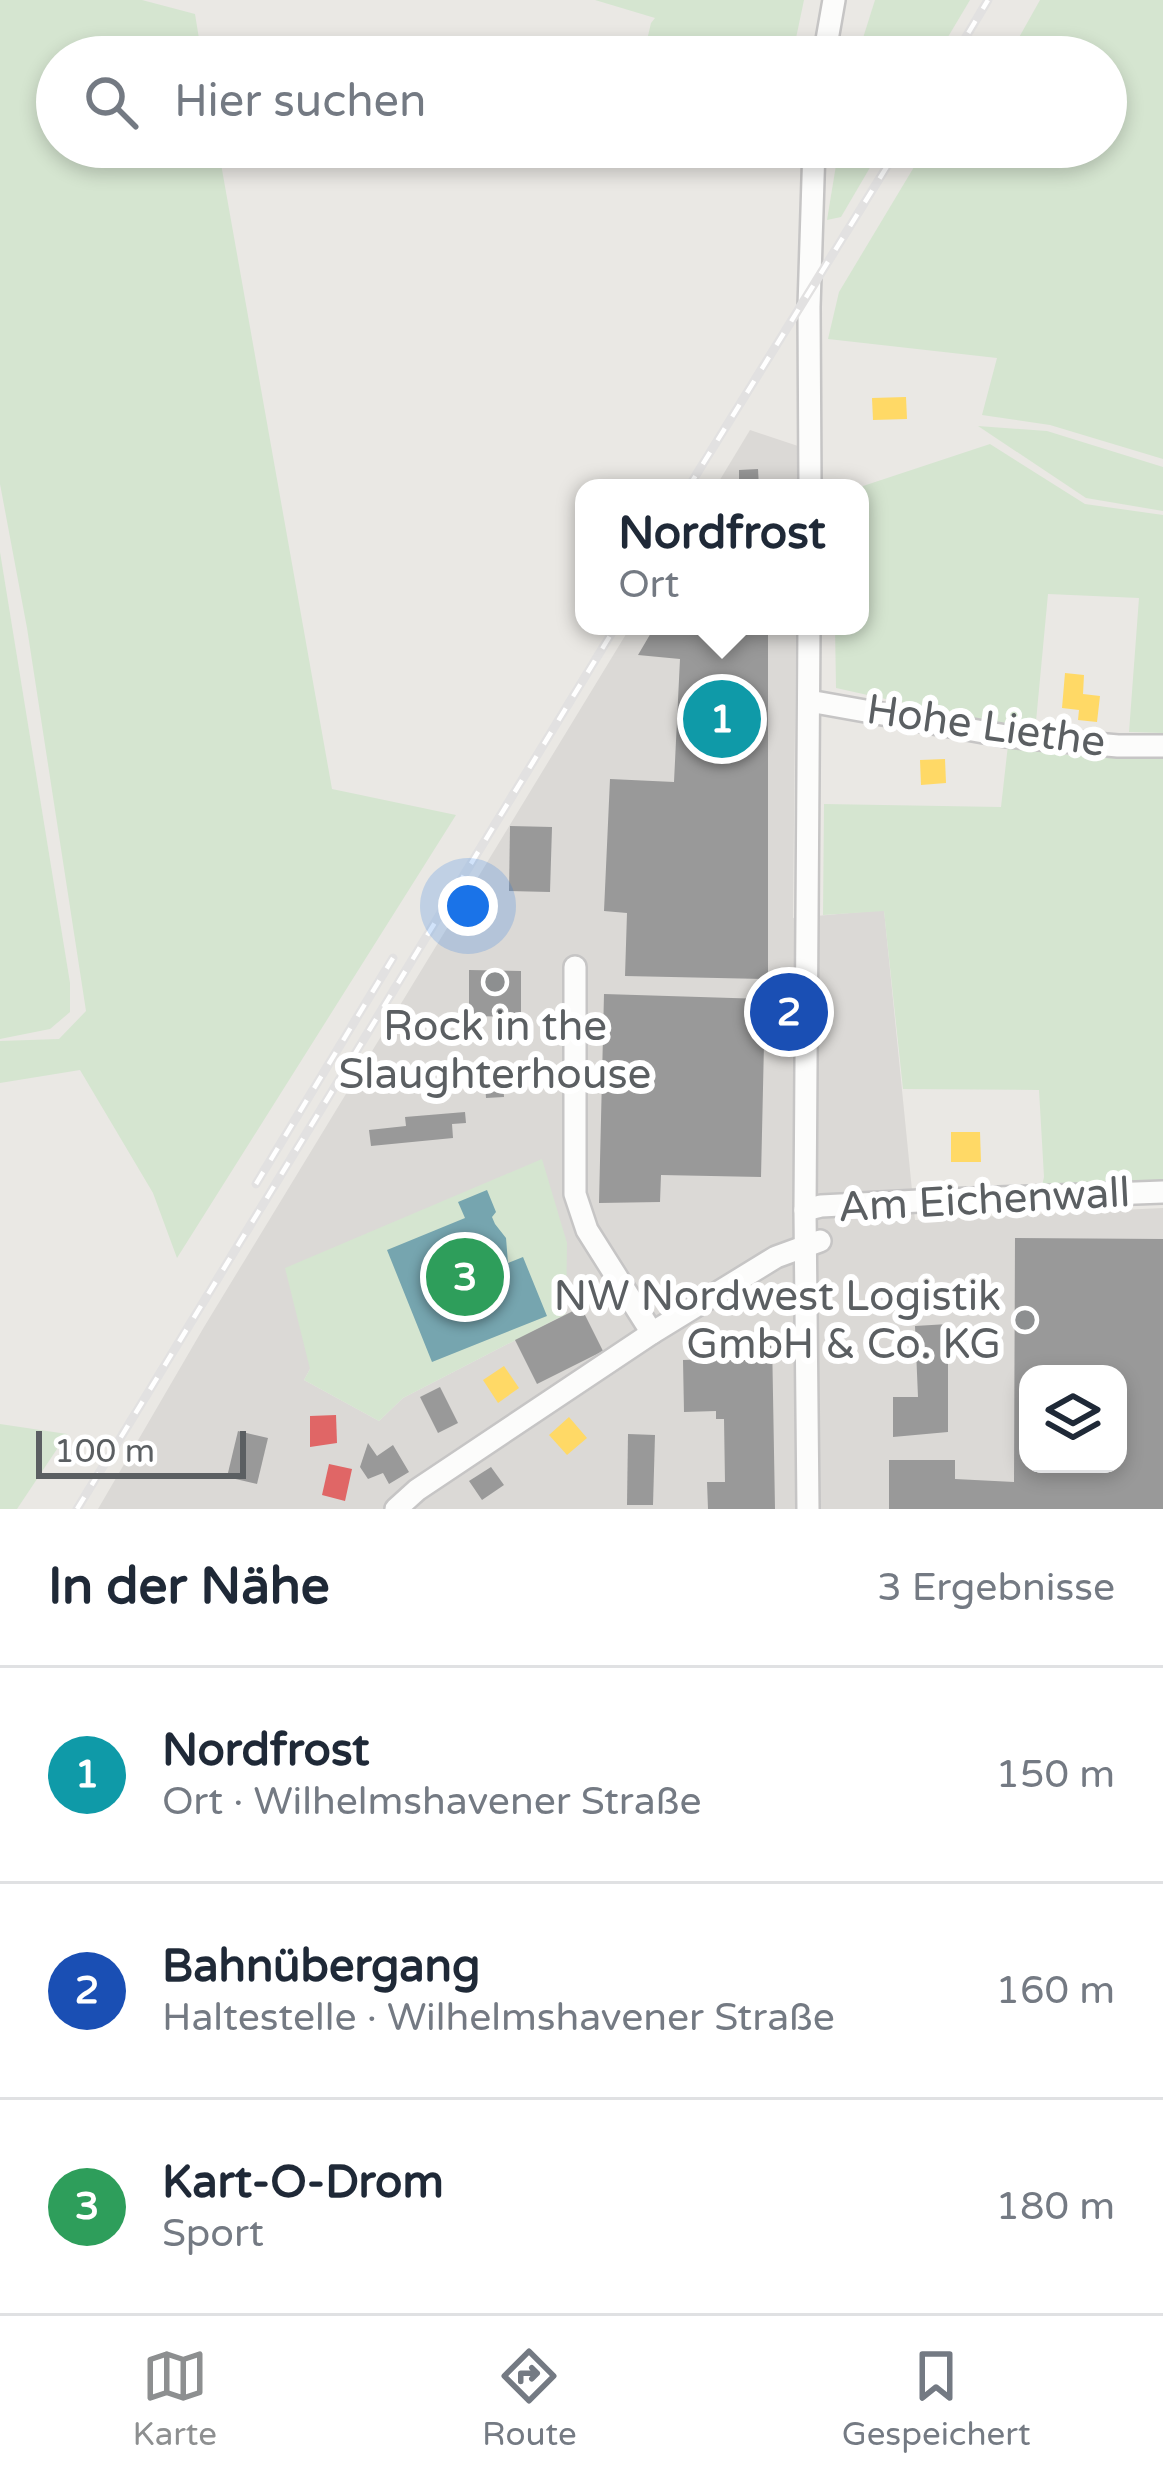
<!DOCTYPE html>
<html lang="de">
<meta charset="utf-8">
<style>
:root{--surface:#fff;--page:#f2f2f3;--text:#1f2937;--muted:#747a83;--line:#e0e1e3;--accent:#8d8f90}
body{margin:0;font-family:"Varela Round",sans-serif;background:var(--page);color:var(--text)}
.controls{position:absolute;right:36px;bottom:36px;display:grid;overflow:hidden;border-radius:24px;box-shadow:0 6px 18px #0003}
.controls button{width:108px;height:108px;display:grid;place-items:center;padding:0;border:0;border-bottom:3px solid var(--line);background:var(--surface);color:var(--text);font:60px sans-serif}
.scale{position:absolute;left:36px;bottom:30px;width:210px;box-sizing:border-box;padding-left:12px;border:6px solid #5b5f62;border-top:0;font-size:33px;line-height:42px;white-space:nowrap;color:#5b5f62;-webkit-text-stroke:9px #fff;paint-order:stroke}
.you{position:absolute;left:468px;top:906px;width:42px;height:42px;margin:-30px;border:9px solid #fff;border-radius:50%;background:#1a73e8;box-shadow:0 0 0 18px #1a73e833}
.badge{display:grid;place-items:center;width:78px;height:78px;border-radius:50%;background:var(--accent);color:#fff;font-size:39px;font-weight:700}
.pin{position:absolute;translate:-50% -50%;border:6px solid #fff;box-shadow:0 3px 12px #0006}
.popup{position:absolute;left:575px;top:479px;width:294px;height:156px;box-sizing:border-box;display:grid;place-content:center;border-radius:24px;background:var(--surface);filter:drop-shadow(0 3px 9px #0005);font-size:39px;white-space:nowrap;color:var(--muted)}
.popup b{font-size:45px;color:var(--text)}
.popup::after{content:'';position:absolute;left:50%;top:100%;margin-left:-24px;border:24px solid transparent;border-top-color:var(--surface)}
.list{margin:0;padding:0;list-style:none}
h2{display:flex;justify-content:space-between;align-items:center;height:156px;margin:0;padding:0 48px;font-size:51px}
h2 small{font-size:39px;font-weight:400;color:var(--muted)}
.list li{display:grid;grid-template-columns:78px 1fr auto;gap:36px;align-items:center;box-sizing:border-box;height:216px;padding:0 48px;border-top:3px solid var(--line)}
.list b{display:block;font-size:45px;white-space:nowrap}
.list p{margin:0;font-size:39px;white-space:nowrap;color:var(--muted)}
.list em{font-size:39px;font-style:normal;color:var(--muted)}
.icon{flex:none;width:66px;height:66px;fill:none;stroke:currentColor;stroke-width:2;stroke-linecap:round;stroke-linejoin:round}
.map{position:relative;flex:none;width:1163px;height:1509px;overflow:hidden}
.search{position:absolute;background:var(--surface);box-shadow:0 6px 18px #0003;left:36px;right:36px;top:36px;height:132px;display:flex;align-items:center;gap:30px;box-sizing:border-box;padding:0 42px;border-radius:66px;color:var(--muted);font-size:45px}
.sheet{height:804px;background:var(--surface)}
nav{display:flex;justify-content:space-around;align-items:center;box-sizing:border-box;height:168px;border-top:3px solid var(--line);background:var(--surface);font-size:33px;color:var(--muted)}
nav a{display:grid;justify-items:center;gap:6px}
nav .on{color:var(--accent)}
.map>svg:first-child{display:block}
.industrial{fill:#dbd9d6;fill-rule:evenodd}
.green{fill:#d5e5d0}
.homes{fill:#ffd966}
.shops{fill:#e06666}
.public{fill:#76a5af}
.industry{fill:#999;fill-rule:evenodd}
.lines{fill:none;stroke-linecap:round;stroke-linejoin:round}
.minor-casing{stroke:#c6c5c5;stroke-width:26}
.minor{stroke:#fcfcfb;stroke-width:21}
.rail-casing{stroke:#e2e1e1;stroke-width:9}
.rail{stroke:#fff;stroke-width:4.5;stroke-dasharray:14;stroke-linecap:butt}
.poi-dot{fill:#8d8f90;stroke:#fff;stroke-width:4.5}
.labels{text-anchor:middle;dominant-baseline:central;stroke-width:12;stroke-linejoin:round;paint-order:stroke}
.street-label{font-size:42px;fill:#5b5f62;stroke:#fff}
.poi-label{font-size:42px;fill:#5b5f62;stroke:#fff}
</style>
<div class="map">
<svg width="1163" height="1509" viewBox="0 0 1163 1509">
<rect width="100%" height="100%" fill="#eae8e4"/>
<g class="industrial">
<polygon points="750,430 798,446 797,488 715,488"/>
<path d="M631 626H796L793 918 884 910 915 1220 1163 1208V1509H98L204 1327ZM566 1314 403 1398 379 1421 304 1380 310 1369ZM1028 1374H1118V1464H1028Z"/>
</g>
<g class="green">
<polygon points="0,0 142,0 195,14 202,57 57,57 57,147 218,147 332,789 456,815 177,1258 153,1193 80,1070 0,1083 0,1041 59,1039 86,1011 27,628 0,484"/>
<polygon points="595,0 804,0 792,57 643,57 651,23 655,18"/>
<polygon points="875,0 970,0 936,57 857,57"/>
<polygon points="1040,0 1163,0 1163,459 1050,425 982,415 997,358 828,339 839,292 926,147 1106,147 1106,57 1008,57"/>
<polygon points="839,147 882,147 841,217 827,220"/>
<polygon points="978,426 1047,431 1163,467 1163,511 1086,498"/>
<polygon points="990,444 1085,504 1163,515 1163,733 1129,732 1139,598 1048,594 1035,732 836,688 835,626 860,626 860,488 857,488"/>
<polygon points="0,552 70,983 70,1012 50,1029 0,1039"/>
<polygon points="1008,745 1073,756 1163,757 1163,1185 1041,1190 1044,1177 1039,1090 903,1089 884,911 823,915 824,804 1001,807"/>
<polygon points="542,1159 567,1243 566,1314 403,1398 379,1421 304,1380 310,1369 285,1268"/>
<polygon points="0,1424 67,1434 17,1509 0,1509"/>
</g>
<g class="homes">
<polygon points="906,397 907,419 873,420 872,398"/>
<polygon points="1065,673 1084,675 1083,694 1100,696 1097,722 1078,720 1079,710 1062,708"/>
<polygon points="945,759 946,783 921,785 920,760"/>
<polygon points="951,1132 980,1132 981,1162 951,1162"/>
<polygon points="504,1366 519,1388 498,1403 483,1380"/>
<polygon points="569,1417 587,1438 567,1455 549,1435"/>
</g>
<g class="shops">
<polygon points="336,1415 337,1443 310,1447 310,1416"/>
<polygon points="329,1464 352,1469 345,1501 322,1495"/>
</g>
<polygon class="public" points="487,1190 496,1212 492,1217 495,1224 506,1238 508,1263 523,1257 547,1316 432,1362 387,1250 465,1218 458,1202"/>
<g class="industry">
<polygon points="758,469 759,488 739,488 739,470"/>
<polygon points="655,626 768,626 768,979 625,976 627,913 604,911 610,779 674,782 680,659 638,655"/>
<polygon points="510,826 552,827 550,892 509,891"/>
<polygon points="469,970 521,971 521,1017 469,1016"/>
<polygon points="604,994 765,999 761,1177 661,1175 660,1202 599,1203"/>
<polygon points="503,1081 504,1097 486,1098 485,1082"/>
<polygon points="465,1112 466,1123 452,1124 453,1138 371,1146 369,1130 406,1126 405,1117"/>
<path d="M1015 1238 1163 1239V1509H889V1460H955V1479L1014 1482ZM1028 1374H1118V1464H1028Z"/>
<polygon points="581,1307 603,1351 537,1384 515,1340"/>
<polygon points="948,1324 948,1432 893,1437 893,1397 918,1397 915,1326"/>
<polygon points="772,1338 775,1509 708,1509 707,1482 725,1482 724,1419 716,1419 716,1411 684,1412 683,1360 712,1359 712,1339"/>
<polygon points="440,1387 458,1423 438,1433 420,1397"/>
<polygon points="238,1431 268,1438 257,1484 227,1477"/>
<polygon points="628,1434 655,1435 653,1505 627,1505"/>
<polygon points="368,1443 377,1456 393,1445 409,1472 389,1484 383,1473 368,1479 360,1467"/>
<polygon points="491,1467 504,1485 482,1500 469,1481"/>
</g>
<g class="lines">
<g class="minor-casing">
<g id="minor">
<polyline points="824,57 834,0"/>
<polyline points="810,488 809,307 814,147"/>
<polyline points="809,701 1006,736 1118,746 1163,746"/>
<polyline points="575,967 575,1194 587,1230 652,1333 776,1257 820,1241"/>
<polyline points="805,1210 821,1206 919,1201 1163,1192"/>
<polyline points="396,1509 417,1490 652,1333"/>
<polyline points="808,1509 805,1210 809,626"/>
</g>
</g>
<use href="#minor" class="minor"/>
<g class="rail-casing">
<g id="rail">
<polyline points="954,57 988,0"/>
<polyline points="688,488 899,147"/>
<polyline points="256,1184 393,958"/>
<polyline points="77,1509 616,626"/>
</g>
</g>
<use href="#rail" class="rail"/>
</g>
<g class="poi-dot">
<circle cx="495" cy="982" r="12"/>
<circle cx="1025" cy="1320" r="12"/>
</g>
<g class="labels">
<g class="street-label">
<text transform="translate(986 726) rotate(8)">Hohe Liethe</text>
<text transform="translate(984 1200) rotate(-3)">Am Eichenwall</text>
</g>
<g class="poi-label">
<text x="495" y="1026">Rock in the<tspan x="495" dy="48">Slaughterhouse</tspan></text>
<text x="1001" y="1296" text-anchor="end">NW Nordwest Logistik<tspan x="1001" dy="48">GmbH &amp; Co. KG</tspan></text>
</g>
</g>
</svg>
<div class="controls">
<button><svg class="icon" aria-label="layers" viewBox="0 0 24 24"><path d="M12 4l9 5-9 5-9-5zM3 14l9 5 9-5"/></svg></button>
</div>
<div class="scale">100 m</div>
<div class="you"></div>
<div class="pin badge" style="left:722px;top:719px;background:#0f9aa8">1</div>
<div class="popup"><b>Nordfrost</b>Ort</div>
<div class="pin badge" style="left:789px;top:1012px;background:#1a4fb4">2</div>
<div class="pin badge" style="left:465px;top:1277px;background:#2e9e5b">3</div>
<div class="search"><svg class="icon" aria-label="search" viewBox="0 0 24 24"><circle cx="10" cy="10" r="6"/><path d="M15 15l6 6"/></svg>Hier suchen</div>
</div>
<section class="sheet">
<h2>In der Nähe<small>3 Ergebnisse</small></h2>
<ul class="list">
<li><span class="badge" style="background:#0f9aa8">1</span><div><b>Nordfrost</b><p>Ort · Wilhelmshavener Straße</p></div><em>150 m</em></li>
<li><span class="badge" style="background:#1a4fb4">2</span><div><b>Bahnübergang</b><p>Haltestelle · Wilhelmshavener Straße</p></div><em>160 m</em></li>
<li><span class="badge" style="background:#2e9e5b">3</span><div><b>Kart-O-Drom</b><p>Sport</p></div><em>180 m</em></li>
</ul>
</section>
<nav>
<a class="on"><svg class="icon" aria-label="map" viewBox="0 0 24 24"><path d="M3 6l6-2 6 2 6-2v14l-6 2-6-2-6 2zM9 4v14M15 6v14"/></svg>Karte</a>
<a><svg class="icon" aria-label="directions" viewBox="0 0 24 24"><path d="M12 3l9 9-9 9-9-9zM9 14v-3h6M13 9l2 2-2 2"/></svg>Route</a>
<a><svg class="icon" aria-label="saved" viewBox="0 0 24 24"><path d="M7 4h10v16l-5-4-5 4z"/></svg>Gespeichert</a>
</nav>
